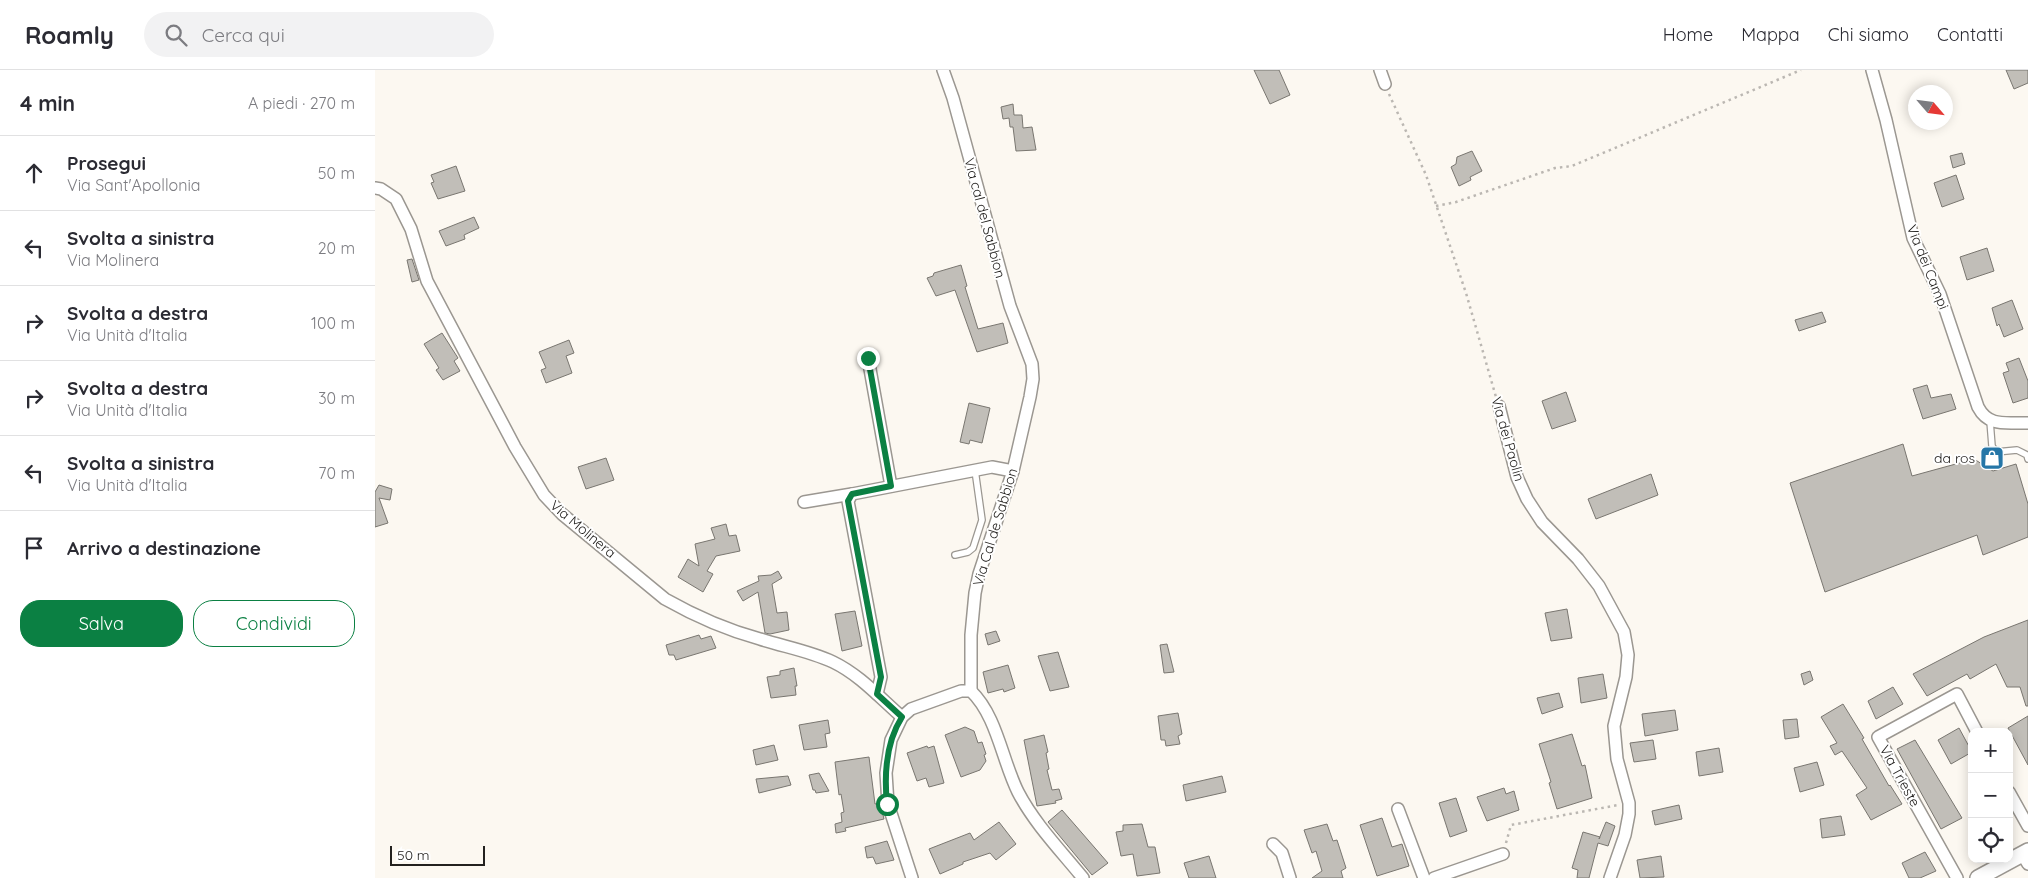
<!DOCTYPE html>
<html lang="it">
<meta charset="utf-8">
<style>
:root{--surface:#fff;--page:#f2f2f3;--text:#2b2b33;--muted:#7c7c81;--line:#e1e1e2;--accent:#0b8043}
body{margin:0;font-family:Quicksand,sans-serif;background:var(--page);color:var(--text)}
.controls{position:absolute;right:15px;bottom:15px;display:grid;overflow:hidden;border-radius:10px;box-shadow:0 2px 12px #0003}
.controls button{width:45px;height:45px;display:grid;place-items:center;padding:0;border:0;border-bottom:1px solid var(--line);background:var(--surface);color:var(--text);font:25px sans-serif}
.compass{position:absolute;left:1533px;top:15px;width:45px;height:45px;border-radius:50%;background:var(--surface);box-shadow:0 2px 12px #0003;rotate:118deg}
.scale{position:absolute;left:15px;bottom:12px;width:95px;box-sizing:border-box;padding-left:5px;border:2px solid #23211f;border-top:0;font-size:14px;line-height:18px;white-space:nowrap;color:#23211f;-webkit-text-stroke:4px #fff;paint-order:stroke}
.stop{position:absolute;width:15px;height:15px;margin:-11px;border:4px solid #0b8043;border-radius:50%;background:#fff}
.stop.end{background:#0b8043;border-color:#fff;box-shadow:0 1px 5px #0008}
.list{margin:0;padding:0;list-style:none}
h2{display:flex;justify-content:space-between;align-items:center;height:65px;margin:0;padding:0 20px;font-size:21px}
h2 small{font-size:16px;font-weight:400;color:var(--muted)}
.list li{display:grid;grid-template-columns:32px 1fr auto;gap:15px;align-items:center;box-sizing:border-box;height:75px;padding:0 20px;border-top:1px solid var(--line)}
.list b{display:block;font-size:19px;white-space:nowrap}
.list p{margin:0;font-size:16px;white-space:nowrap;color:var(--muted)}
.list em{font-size:16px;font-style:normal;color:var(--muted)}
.actions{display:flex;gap:10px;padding:15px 20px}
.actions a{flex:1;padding:11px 0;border:1px solid var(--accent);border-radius:20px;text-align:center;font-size:18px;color:var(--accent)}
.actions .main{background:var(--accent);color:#fff}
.icon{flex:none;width:28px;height:28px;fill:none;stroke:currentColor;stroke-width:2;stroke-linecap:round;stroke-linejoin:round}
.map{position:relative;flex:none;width:1653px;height:808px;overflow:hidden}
header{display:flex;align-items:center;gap:30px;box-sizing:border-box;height:70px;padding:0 25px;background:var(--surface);border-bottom:1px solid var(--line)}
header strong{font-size:24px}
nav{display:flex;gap:28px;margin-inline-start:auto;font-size:18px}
.search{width:350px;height:45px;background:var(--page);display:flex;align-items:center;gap:12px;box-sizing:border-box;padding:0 18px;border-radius:28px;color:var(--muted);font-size:19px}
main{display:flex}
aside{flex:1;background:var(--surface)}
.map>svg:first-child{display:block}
.building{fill:#c1beb8;stroke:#797670}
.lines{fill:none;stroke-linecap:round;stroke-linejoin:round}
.lane-casing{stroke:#9b9791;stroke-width:8}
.street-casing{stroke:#9b9791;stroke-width:14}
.secondary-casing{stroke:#9b9791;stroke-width:18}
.path{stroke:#bbb7b2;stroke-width:2.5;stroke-dasharray:2.5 4;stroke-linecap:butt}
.lane{stroke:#fff;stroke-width:5.5}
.street{stroke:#fff;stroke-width:11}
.secondary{stroke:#fff;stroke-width:15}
.route{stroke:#0b8043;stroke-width:6}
.labels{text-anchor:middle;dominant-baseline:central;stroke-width:4;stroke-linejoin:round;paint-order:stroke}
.street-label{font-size:14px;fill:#23211f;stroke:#fff}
.poi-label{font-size:14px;fill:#23211f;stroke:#fff;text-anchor:end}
</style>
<header>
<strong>Roamly</strong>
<div class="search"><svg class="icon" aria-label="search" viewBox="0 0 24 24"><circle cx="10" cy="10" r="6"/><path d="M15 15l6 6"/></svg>Cerca qui</div>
<nav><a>Home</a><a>Mappa</a><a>Chi siamo</a><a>Contatti</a></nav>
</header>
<main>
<aside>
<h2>4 min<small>A piedi · 270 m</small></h2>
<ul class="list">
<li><svg class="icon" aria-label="ahead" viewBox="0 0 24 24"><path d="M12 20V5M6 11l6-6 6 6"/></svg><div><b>Prosegui</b><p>Via Sant'Apollonia</p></div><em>50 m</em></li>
<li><svg class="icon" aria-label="left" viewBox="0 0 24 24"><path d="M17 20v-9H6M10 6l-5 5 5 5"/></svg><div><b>Svolta a sinistra</b><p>Via Molinera</p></div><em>20 m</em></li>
<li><svg class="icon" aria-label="right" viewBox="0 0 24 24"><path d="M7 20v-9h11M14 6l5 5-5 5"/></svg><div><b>Svolta a destra</b><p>Via Unità d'Italia</p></div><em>100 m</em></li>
<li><svg class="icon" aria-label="right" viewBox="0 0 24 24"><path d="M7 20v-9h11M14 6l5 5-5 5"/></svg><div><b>Svolta a destra</b><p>Via Unità d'Italia</p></div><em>30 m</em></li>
<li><svg class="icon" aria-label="left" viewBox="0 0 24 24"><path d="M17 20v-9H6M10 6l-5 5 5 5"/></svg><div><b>Svolta a sinistra</b><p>Via Unità d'Italia</p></div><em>70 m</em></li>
<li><svg class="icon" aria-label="arrive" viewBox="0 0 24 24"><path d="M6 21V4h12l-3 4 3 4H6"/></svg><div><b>Arrivo a destinazione</b></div></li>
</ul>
<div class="actions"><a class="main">Salva</a><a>Condividi</a></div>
</aside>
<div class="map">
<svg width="1653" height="808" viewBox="0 0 1653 808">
<rect width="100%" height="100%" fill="#fcf8f1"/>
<g class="building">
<polygon points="879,0 904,0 915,25 895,34"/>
<polygon points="1631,0 1653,0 1653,13 1639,19"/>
<polygon points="638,34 639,45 647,45 648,58 657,57 661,80 641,81 638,57 635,57 634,48 628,49 626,37"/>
<polygon points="1097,81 1107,101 1095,107 1096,110 1084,116 1076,97 1081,94 1082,87"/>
<polygon points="1587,83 1590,94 1578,98 1575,86"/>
<polygon points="81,96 90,121 63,129 56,113 59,112 56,105"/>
<polygon points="1581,105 1589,129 1567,137 1559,113"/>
<polygon points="99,147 104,158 89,165 90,169 71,176 64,161"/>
<polygon points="1612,178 1619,201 1592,210 1585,187"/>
<polygon points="37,189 44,210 37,212 32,190"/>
<polygon points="586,195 592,216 590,217 603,259 628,253 633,273 602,282 580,220 561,226 552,208 558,206 559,203"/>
<polygon points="1637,230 1648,259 1629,267 1624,254 1622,256 1617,238"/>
<polygon points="1447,242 1451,252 1424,261 1420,250"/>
<polygon points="67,263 83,288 79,291 85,301 68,310 61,300 64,298 49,274"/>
<polygon points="194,270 199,283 191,286 197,303 171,313 166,300 171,298 164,282"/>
<polygon points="1644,288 1653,311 1653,328 1638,333 1628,303 1634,301 1631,293"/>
<polygon points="1552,315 1556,328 1576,324 1581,339 1548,349 1538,319"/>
<polygon points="1191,322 1201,351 1177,359 1167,331"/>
<polygon points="594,333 615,338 607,373 595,370 594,374 585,372"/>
<polygon points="1528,374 1537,406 1599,389 1618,401 1641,394 1653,434 1653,467 1608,485 1602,465 1450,522 1415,413"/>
<polygon points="231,388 239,410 211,419 203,397"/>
<polygon points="1276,404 1283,425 1221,449 1213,429"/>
<polygon points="4,415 17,419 15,430 4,428 13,453 0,457 0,422"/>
<polygon points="351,454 354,466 361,465 365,481 341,486 332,501 338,504 328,522 303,507 313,489 324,496 320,474 340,469 336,458"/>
<polygon points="403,501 407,508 397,514 402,543 412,542 414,560 395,564 390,563 383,522 368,531 362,521 384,511 383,506 396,505"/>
<polygon points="1192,539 1197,568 1176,571 1170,543"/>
<polygon points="480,541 487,576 467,581 460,544"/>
<polygon points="1653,550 1653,636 1651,636 1645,617 1632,617 1621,594 1595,609 1592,604 1552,626 1538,604 1609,567"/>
<polygon points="621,561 625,571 613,575 610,564"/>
<polygon points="324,565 326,569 336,566 341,578 301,590 299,585 294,585 291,575"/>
<polygon points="792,574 799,602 789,603 785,575"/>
<polygon points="683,582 694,617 675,621 663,586"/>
<polygon points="633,595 640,618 629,622 628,619 613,623 608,602"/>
<polygon points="419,598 422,616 420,616 421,625 396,628 392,607 405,605 405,601"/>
<polygon points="1435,601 1438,610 1429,615 1426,604"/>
<polygon points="1228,604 1232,628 1206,633 1203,608"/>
<polygon points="1518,617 1528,634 1501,649 1493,631"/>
<polygon points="1184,623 1188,637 1167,644 1162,628"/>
<polygon points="1468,634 1489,668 1487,669 1514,716 1515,715 1527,734 1496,750 1481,725 1492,718 1467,681 1460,685 1455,676 1462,673 1446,647"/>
<polygon points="1300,640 1303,660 1270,666 1267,644"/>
<polygon points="803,643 807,664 803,666 805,674 791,676 790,670 786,670 783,646"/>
<polygon points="1653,646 1653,695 1633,658"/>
<polygon points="1422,649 1424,667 1410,669 1408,650"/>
<polygon points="453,650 455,663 450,664 452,677 429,680 424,655"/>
<polygon points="590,657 599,661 603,673 607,672 611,684 609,685 611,691 605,700 586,707 570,665"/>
<polygon points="1584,658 1597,682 1576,694 1563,670"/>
<polygon points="1197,664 1207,696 1210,695 1217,728 1182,739 1174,713 1176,712 1164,674"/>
<polygon points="669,665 673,682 671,683 674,699 672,700 677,720 684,719 687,729 680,731 681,733 662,736 649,670"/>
<polygon points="1278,670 1281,689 1259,692 1255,673"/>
<polygon points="1540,670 1587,748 1566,759 1522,679"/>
<polygon points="399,675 403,690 381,695 378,680"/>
<polygon points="552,676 553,678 559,676 569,713 554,717 551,708 542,711 532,683"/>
<polygon points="1344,678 1348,702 1324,706 1321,682"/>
<polygon points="494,687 500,734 505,733 509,749 470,758 471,761 461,763 460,754 467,752 466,743 469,742 466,724 464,725 460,692"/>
<polygon points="1442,692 1449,715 1425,722 1419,698"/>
<polygon points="444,703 454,721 441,723 440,720 438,720 434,705"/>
<polygon points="413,706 416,715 384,723 381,709"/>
<polygon points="847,706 851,722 811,731 808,715"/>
<polygon points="1129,718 1131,724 1139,721 1144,740 1112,751 1102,727"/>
<polygon points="1081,728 1092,761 1075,767 1064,733"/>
<polygon points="1304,735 1307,749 1280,755 1277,741"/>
<polygon points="687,740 733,793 717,805 673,752"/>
<polygon points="1466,746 1470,765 1447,768 1445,749"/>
<polygon points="1007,748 1017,777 1027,774 1034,796 1002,806 985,755"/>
<polygon points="624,752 641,774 621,790 615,783 588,792 588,794 565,804 554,779 595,763 599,770"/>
<polygon points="1231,752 1240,756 1233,776 1223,773 1214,808 1202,808 1203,800 1197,798 1208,762 1225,767 1224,769"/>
<polygon points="767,754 773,777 780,777 785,803 762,806 758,784 746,786 741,762 748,761 748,755"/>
<polygon points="952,754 958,771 962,770 971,798 966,801 968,808 937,808 947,801 941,781 937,783 929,760"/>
<polygon points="512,771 519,790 501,794 498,787 492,788 490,777"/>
<polygon points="1550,782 1561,801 1545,808 1534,808 1527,793"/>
<polygon points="834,786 841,808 814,808 809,793"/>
<polygon points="1286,786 1289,807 1265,808 1262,790"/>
</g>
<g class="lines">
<g class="lane-casing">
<g id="lane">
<polyline points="1615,351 1617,376 1621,382 1642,380 1652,385 1653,389"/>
<polyline points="580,485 593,482 598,478 607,450 600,400"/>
</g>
</g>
<g class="street-casing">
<g id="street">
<polyline points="568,0 578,28 635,236 657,294 658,309 655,327 638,401 604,504 600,523 596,565 596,621"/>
<polyline points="1005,0 1010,14"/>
<path d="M1497 0 1511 50 1538 168 1565 224 1603 337C1614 358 1632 352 1653 353"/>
<path d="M0 118 6 119 21 129 36 159 52 211 140 377 169 425 187 444 290 529C320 546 352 560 385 569 410 577 434 581 458 592 485 605 505 628 527 647"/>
<polyline points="493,288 516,416"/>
<polyline points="1124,336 1142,407 1152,429 1167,452 1203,489 1224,516 1249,562 1253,585 1251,607 1239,656 1242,689 1254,733 1254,744 1250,765 1235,808"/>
<polyline points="429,432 477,424"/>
<polyline points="502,624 506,607 473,431 477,424 617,397 638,401"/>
<polyline points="1634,722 1653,756"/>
<polyline points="1023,739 1049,808"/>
<polyline points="898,774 907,783 915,808"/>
<polyline points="1647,784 1653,794"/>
<path d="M537 808 513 734 511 703 516 670 527 647 536 639 586 621H596C622 646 627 690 643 722 659 753 686 781 708 808"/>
<polyline points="1059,808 1128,784"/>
<polyline points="1582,808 1503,667 1582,624 1602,662"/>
</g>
</g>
<g class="secondary-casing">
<polyline id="secondary" points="1603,808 1653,781"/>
</g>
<g class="path">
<polyline points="1014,24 1051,105 1091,223 1121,327"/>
<polyline points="1061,136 1081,132 1180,98 1197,96 1426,0"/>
<polyline points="1131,773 1136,755 1243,735"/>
</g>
<use href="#lane" class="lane"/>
<use href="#street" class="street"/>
<use href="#secondary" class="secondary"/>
</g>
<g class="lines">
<path class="route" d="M493 288 516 416 477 424 473 431 506 607 502 624 527 647C511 672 509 704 512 734"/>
</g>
<defs>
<g id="shop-square" transform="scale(1.25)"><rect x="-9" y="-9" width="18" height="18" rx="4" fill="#2576a7" stroke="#fff"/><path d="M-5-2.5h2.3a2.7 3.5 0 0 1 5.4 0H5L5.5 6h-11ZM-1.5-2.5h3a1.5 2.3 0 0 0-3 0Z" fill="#fff"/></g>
</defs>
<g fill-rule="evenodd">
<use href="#shop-square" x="1617" y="388"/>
</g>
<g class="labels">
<g class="street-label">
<text transform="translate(610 148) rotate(75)">Via cal del Sabbion</text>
<text transform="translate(1553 197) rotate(68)">Via dei Campi</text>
<text transform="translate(1133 369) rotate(74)">Via dei Paolin</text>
<text transform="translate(620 457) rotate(-73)">Via Cal de Sabbion</text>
<text transform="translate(208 459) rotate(40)">Via Molinera</text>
<text transform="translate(1525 706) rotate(61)">Via Trieste</text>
</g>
<g class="poi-label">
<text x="1600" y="388">da ros</text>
</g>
</g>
</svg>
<div class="controls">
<button>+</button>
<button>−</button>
<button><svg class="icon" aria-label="locate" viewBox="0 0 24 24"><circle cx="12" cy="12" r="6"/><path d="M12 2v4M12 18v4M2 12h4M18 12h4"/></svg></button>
</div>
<svg class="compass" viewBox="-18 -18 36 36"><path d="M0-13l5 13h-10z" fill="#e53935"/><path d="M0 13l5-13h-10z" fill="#7c7c81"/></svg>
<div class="scale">50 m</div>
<div class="stop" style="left:512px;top:734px"></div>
<div class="stop end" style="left:493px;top:288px"></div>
</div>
</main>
